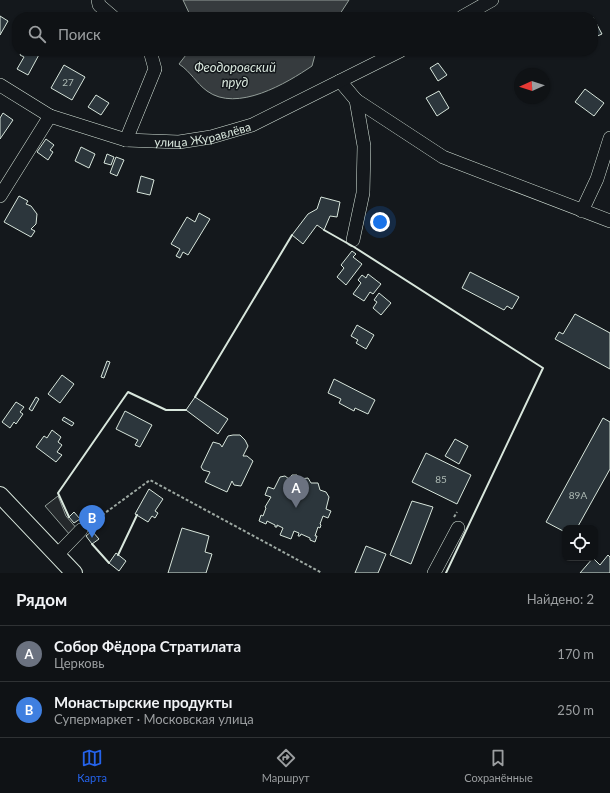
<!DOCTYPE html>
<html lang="ru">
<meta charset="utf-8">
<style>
:root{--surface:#0f1215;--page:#1d2022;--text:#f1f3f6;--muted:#9b9ea0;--line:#2f3234;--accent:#2563eb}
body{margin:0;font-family:Lato,sans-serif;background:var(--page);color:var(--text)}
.controls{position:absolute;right:12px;bottom:12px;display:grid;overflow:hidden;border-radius:8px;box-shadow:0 1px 3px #0004}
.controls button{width:36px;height:36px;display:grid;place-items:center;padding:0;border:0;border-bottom:1px solid var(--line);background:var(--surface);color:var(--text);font:20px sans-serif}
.compass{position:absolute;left:514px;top:68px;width:36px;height:36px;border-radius:50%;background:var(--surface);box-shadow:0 1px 3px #0004;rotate:267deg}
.you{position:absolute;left:380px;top:222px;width:14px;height:14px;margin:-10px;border:3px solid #fff;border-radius:50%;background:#1a73e8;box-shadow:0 0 0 6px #1a73e833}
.badge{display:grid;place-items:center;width:26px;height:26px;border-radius:50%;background:var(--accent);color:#fff;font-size:13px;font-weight:700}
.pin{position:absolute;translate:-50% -33px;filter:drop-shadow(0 1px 2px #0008)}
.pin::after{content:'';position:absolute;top:21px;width:14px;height:12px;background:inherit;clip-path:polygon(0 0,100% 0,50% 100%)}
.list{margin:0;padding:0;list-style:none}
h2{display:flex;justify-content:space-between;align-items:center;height:52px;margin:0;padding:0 16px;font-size:17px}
h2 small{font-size:13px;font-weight:400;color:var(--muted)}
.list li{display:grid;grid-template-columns:26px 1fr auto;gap:12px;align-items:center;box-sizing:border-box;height:56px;padding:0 16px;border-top:1px solid var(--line)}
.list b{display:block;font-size:15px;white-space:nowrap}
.list p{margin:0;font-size:13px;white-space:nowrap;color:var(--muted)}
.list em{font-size:13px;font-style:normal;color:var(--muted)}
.icon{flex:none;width:22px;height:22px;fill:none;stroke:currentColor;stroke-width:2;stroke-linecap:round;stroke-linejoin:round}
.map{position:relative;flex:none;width:610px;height:573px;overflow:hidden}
.search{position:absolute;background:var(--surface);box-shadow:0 1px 3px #0004;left:12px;right:12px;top:12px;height:44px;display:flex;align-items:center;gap:10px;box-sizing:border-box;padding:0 14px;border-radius:16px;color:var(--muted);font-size:15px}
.sheet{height:164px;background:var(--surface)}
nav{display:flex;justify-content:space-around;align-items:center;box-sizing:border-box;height:56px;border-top:1px solid var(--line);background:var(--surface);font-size:11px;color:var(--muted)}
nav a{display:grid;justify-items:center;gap:2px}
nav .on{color:var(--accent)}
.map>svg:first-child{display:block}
.parking{fill:#24282b;stroke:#939e99}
.water{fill:#363b3e;stroke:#939e99}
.building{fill:#2c363c;stroke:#d8e6dc}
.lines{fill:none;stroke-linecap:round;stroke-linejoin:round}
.minor-casing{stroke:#d8e6dc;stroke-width:14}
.major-casing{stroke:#d8e6dc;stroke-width:18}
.path{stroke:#9da8a2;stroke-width:2;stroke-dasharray:3 2;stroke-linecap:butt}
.minor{stroke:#14181c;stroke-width:13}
.major{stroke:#14181c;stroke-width:16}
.wall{stroke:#d8e6dc;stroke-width:2}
.labels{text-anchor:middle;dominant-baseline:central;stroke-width:3;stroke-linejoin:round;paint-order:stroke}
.number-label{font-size:10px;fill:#adbab4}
.street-label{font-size:12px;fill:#d8e6dc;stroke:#14181c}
.water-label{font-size:13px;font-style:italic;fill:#d8e6dc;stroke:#14181c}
</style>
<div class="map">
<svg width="610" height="573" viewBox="0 0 610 573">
<rect width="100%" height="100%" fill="#14181c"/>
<polygon class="parking" points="58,496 66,516 78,530 70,535 45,506"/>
<g class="water">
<polygon points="183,0 349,0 338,17 191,17"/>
<path d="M189 51H316L312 66C287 83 237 113 207 91 196 83 191 72 179 64Z"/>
</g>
<g class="building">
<polygon points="0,16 8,21 0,35"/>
<polygon points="593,17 602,34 593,38"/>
<polygon points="22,51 41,51 28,75 17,69 24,57 20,55"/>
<polygon points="438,63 447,75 438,81 430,68"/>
<polygon points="64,65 85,77 72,100 51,88"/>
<polygon points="585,89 604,103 594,116 575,102"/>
<polygon points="439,91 449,108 437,116 426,98"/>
<polygon points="96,95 109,103 101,115 88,107"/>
<polygon points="3,113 13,120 0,139 0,118"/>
<polygon points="46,139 54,145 50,150 53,152 48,160 37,152"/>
<polygon points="81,147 95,154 89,168 75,161"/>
<polygon points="107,154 114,157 111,165 104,163"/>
<polygon points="116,157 124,160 117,176 110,173"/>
<polygon points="141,176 154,180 150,195 137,192"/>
<polygon points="19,196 28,201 26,204 31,206 37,214 36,224 31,229 35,231 31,237 4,222"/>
<polygon points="321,197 340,202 337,217 330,216 324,230 317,225 303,244 292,235 308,214 317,209"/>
<polygon points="199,213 210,219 188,255 183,252 180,258 176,256 180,249 171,244 187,217 195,222"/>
<polygon points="352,251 356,254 353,257 362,264 346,285 337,277 344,268 341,265"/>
<polygon points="470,272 519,297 512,309 507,306 504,310 462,288"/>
<polygon points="368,274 381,284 373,294 370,292 364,301 353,294 361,283 358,280 362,275 366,278"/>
<polygon points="379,293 391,303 381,315 373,308 377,302 374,300"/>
<polygon points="575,314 610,333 610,369 555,339 559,332 563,334"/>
<polygon points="357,325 374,335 366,349 356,343 358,340 351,336"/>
<polygon points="107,361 110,362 104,378 101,377"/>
<polygon points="62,375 74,384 60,403 48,394"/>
<polygon points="334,379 375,400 368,414 355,408 354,411 339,403 341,399 328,393"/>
<polygon points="36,397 39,399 32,411 29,409"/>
<polygon points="195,397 228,419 218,434 186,410"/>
<polygon points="16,402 24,407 20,412 23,414 16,424 14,422 10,428 2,422"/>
<polygon points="125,411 152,425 140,447 135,445 138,440 116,429"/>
<polygon points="64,417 74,423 72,426 62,420"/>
<polygon points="603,418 610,422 610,469 577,528 565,528 565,532 546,522"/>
<polygon points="52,430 61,437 58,442 62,445 57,452 62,455 56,462 36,447 44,436 47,438"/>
<polygon points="233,435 240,435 245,440 248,446 243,456 247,456 253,461 241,486 234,485 232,481 227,492 205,482 210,472 203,470 201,467 213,442 220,444 222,447 228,436"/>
<polygon points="455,439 468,446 459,464 445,456"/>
<polygon points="426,453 471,475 457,504 412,482"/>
<polygon points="292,475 297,475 300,479 308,478 311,483 318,483 320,490 326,492 329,497 326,509 331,511 328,518 323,516 320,524 321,525 320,528 318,527 315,536 317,536 315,542 310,540 310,538 301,534 300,536 298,536 299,533 294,531 291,539 280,535 283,528 277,525 277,527 275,527 275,525 267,521 266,524 259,521 261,515 263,516 266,508 265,507 271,497 265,495 268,487 274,489 280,477 285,476 289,479"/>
<polygon points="149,489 163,499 155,511 158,513 155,518 152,516 148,522 135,514"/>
<polygon points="412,501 433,507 411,564 390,555"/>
<polygon points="74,512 80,519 74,523 69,517"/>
<polygon points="182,528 209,536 205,552 212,554 206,573 168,573"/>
<polygon points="92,531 99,539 92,544 86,536"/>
<polygon points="366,546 386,554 378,573 355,573"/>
<polygon points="116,553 126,561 119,571 109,563"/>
<polygon points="608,555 610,557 610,573 580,573 593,558 600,565"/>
</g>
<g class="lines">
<g class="minor-casing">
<g id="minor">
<polyline points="98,0 99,5 113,17"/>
<polyline points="462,17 492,0"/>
<polyline points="340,81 356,100 364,146 363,193 353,240"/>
<path id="s1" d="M0 85 50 116 126 140 179 142 211 137 252 125 400 51"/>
<polyline points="356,100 443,157 610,221"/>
<polyline points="126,140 155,69 150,51"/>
<polyline points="0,196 50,116"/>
<polyline points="582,211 597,179 610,138"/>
<polyline points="57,555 81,530"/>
<polyline points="434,573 458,528"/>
</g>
</g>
<g class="major-casing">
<polyline id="major" points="0,495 74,573"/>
</g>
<g class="path">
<polyline points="454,517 457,512"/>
<polyline points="90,524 150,480 322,573"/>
</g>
<use href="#minor" class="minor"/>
<use href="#major" class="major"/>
<g class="wall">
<polyline points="324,230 354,247 543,368 446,573"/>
<polyline points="195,397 292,235"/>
<polyline points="69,517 58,493 128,392 166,410 186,410"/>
<polyline points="92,544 109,563"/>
<polyline points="118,555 137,515"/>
</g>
</g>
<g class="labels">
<g class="number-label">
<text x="68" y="82">27</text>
<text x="441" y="479">85</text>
<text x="578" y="495">89А</text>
</g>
<g class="street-label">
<text stroke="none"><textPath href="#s1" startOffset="216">улица Журавлёва</textPath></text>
</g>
<g class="water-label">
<text x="235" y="67">Феодоровский<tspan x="235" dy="15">пруд</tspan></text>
</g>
</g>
</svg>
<div class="controls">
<button><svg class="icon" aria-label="locate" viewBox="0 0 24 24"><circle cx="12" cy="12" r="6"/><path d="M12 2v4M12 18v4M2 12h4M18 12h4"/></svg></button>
</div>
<svg class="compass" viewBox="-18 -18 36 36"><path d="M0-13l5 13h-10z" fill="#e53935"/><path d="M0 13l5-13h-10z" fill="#9b9ea0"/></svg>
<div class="you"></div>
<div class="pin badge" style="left:296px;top:508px;background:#6b7280">A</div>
<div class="pin badge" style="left:92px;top:538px;background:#3f7fe0">B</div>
<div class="search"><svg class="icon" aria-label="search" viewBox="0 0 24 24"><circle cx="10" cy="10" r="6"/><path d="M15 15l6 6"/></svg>Поиск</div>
</div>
<section class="sheet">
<h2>Рядом<small>Найдено: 2</small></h2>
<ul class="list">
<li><span class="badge" style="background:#6b7280">A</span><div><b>Собор Фёдора Стратилата</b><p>Церковь</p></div><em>170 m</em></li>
<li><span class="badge" style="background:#3f7fe0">B</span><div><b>Монастырские продукты</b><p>Супермаркет · Московская улица</p></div><em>250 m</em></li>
</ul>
</section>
<nav>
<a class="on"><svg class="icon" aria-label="map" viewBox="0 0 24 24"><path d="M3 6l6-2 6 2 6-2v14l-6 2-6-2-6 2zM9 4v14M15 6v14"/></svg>Карта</a>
<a><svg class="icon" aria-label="directions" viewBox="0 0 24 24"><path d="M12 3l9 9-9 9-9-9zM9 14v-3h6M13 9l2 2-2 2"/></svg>Маршрут</a>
<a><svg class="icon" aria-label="saved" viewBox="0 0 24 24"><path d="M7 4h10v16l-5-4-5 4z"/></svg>Сохранённые</a>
</nav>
